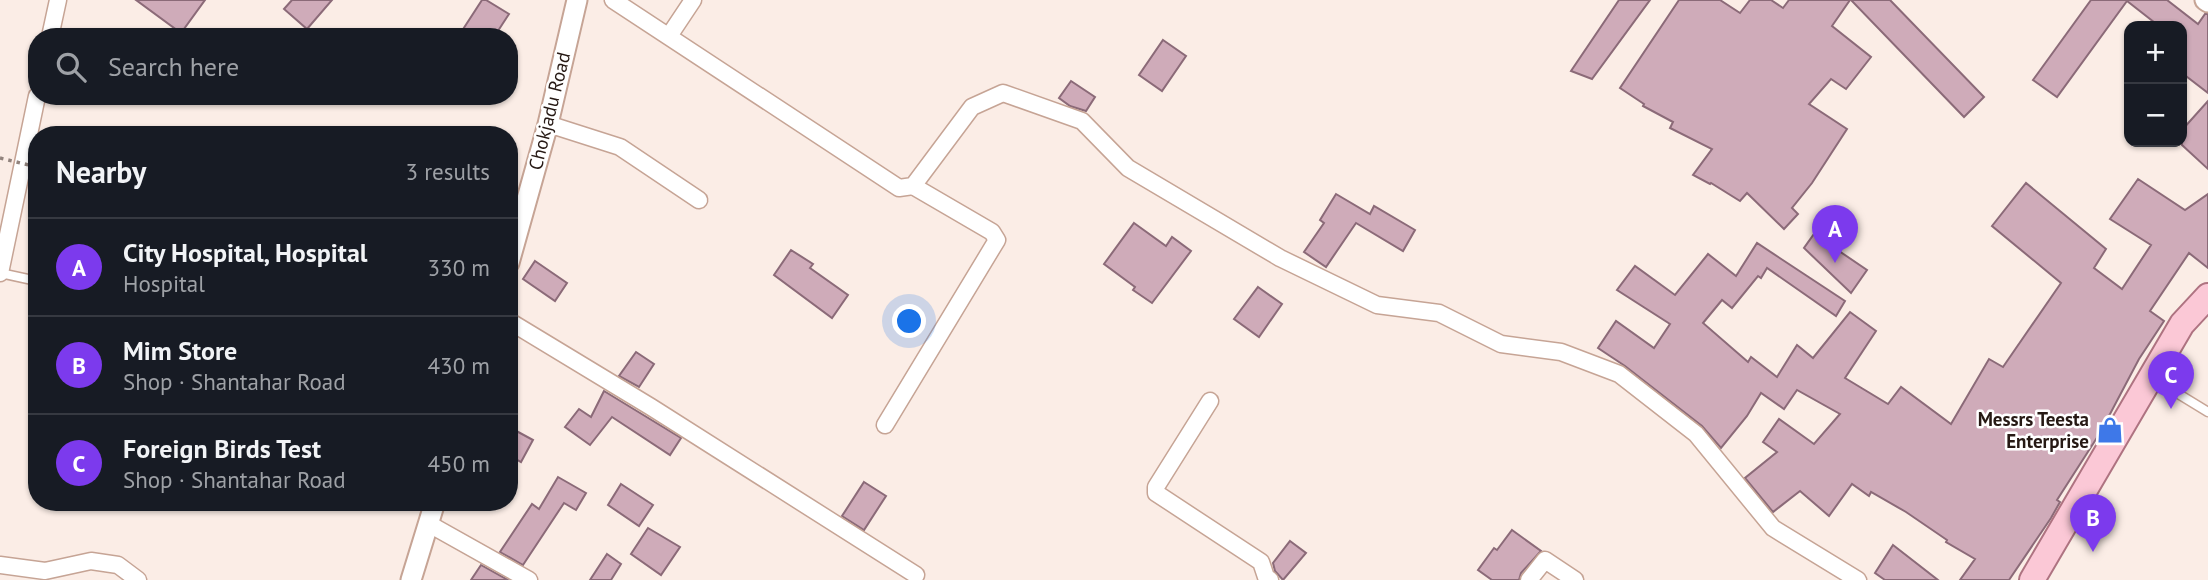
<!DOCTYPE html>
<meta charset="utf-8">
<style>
:root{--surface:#171b24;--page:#242831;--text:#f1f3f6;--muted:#9ea1a6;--line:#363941;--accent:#7c3aed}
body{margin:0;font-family:"PT Sans",sans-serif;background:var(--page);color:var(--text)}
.controls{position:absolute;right:21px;top:21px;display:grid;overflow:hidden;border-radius:14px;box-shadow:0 2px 5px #0004}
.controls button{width:63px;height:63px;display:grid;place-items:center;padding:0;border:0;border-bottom:2px solid var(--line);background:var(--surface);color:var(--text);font:35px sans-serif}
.you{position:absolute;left:910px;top:322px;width:24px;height:24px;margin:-18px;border:5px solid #fff;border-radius:50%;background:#1a73e8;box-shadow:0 0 0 10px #1a73e833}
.badge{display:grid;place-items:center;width:46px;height:46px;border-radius:50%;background:var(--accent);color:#fff;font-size:23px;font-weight:700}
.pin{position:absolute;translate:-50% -58px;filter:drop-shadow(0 2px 4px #0008)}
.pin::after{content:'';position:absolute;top:37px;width:24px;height:21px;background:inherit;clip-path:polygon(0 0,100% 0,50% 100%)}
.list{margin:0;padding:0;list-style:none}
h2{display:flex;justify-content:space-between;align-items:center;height:91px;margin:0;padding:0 28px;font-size:30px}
h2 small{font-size:23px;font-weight:400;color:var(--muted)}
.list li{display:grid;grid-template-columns:46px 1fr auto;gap:21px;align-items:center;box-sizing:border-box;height:98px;padding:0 28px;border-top:2px solid var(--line)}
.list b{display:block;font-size:26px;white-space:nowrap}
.list p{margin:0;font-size:23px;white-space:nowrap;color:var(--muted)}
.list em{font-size:23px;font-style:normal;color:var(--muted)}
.icon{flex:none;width:38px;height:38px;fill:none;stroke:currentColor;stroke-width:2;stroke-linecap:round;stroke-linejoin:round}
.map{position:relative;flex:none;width:2208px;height:580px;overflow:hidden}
.search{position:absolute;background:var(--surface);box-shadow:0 2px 5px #0004;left:28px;top:28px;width:490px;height:77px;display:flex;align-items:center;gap:18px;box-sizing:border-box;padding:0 24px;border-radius:28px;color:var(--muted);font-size:26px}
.panel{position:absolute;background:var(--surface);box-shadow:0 2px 5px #0004;left:28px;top:126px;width:490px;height:385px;border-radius:28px}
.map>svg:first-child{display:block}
.building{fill:#cfabb9;stroke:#8b6a78;stroke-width:2}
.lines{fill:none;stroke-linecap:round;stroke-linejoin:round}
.service-casing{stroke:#c6a495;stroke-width:11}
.minor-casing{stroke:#c6a495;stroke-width:19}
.tertiary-casing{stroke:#c6a495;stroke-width:23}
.primary-casing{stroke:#ae7381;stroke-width:28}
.service{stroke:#fff;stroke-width:8}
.minor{stroke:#fff;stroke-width:16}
.tertiary{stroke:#fff;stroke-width:19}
.primary{stroke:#fbc8d6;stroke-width:24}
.path-bridge{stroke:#91837d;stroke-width:3.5;stroke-dasharray:3.5 5;stroke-linecap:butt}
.labels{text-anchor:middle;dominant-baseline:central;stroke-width:5;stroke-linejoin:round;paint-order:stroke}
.street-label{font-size:19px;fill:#261914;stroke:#fff}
.poi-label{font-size:19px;font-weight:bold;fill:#261914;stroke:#fff;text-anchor:end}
</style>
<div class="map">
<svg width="2208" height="580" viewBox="0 0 2208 580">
<rect width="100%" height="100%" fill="#fbede6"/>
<g class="building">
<polygon points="136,0 205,0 181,33"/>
<polygon points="292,0 332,0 307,29 284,9"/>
<polygon points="482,0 486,0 509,14 494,37 458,37"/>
<polygon points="1619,0 1650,0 1592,79 1571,71"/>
<polygon points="1679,0 1720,0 1740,13 1750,0 1771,0 1783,8 1789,0 1850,0 1832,26 1871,57 1846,89 1831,79 1809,104 1847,129 1812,183 1792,208 1798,214 1784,229 1747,193 1740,201 1711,183 1710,184 1693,175 1712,149 1670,128 1673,122 1643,106 1644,104 1620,88"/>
<polygon points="1851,0 1890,0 1984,97 1964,117"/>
<polygon points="2091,0 2167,0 2198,24 2205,14 2208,14 2208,93 2182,73 2182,26 2159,26 2127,1 2057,97 2033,80"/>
<polygon points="1163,40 1186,56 1162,91 1139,75"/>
<polygon points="1071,81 1095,97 1086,111 1070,106 1059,98"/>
<polygon points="2208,101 2208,169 2182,145 2182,130"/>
<polygon points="2138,179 2185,210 2208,194 2208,268 2189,253 2150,311 2164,321 2139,359 2100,433 2057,500 2060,502 2051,518 2009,580 1960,580 1975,559 1946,542 1947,540 1906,512 1871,492 1869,496 1852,484 1829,516 1800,491 1773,512 1745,478 1777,452 1763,442 1779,419 1814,444 1840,414 1797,390 1784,409 1761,393 1747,416 1721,448 1702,426 1625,366 1598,348 1616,321 1654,348 1670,324 1617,290 1635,266 1675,295 1708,254 1736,276 1757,243 1845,301 1836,316 1767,268 1761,278 1758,276 1732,308 1722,300 1703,323 1748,362 1751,357 1777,377 1797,345 1813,358 1850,312 1876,331 1845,378 1888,404 1901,387 1951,424 1989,359 2003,367 2061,283 1992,226 2026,183 2106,249 2094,268 2122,289 2151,245 2110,219"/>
<polygon points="1336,194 1370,214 1374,206 1415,230 1403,251 1356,223 1326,267 1304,252 1324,223 1320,220"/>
<polygon points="1134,223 1166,246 1172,237 1191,251 1152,303 1133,290 1135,287 1104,264"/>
<polygon points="1814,234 1867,270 1851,293 1804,248"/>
<polygon points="791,250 813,264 810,268 848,295 832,318 774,275"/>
<polygon points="535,261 567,283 555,301 523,279"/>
<polygon points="1258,287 1282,304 1259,337 1234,319"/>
<polygon points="636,352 654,364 639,387 619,376"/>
<polygon points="604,391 681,438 670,455 612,417 590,445 565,427 579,409 591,417"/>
<polygon points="509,427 533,440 521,462 509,455"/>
<polygon points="558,477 586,493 576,510 564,503 523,565 500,552 532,504 539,509"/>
<polygon points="864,482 886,496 864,530 842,516"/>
<polygon points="621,484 653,505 639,526 608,505"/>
<polygon points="648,528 680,547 661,575 631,554"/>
<polygon points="1512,530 1541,551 1521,573 1519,580 1492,580 1478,570 1494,548 1497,550"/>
<polygon points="1290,541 1306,553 1283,580 1275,571 1273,563"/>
<polygon points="1893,545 1938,580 1885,580 1875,573"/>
<polygon points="607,554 621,564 611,580 590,580"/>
<polygon points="481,565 508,580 471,580"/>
</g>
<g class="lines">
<g class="service-casing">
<g id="service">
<polyline points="0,273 37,281"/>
<polyline points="2154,379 2208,412"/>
</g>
</g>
<g class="minor-casing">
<g id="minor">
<polyline points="613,0 899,188 913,186 972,107 1003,93 1082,121 1128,168 1280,258 1377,305 1439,313 1501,344 1561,352 1619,374 1696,434 1773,528 1858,580"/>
<polyline points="669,36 693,0"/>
<polyline points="50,37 58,0"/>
<polyline points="548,124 620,147 699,200"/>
<polyline points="0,273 37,96"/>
<polyline points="509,321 651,407 916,575"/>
<polyline points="1210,401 1156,487 1156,493 1261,562 1266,577 1270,580"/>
<polyline points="885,425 997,240 992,232 913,186"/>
<polyline points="429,524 529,580"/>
<polyline points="0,565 45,571 91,561 118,565 138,580"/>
<polyline points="1529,580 1545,560 1575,580"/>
</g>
</g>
<g class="tertiary-casing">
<g id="tertiary">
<polyline points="2205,0 2208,2"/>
<polyline points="509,263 548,124 577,0"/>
<polyline points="411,580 435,502"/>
</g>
</g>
<g class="primary-casing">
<polyline id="primary" points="2032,580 2182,324 2208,296"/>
</g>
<use href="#service" class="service"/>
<use href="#minor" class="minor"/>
<use href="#tertiary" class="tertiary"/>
<use href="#primary" class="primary"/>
<polyline class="path-bridge" points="0,158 37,167"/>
</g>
<defs>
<g id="shop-bare" transform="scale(2.1)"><path d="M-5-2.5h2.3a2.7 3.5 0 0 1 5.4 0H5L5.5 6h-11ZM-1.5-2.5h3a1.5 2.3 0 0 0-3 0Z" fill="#3e78e8" stroke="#fff" stroke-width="2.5" paint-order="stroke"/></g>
</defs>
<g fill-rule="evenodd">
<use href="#shop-bare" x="2110" y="430"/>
</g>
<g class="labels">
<g class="street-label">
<text transform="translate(549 111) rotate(-76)">Chokjadu Road</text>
</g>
<g class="poi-label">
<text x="2089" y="419">Messrs Teesta<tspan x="2089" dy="22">Enterprise</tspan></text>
</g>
</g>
</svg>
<div class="controls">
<button>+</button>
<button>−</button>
</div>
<div class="you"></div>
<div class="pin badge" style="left:1835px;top:263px">A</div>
<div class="pin badge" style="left:2093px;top:552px">B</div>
<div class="pin badge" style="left:2171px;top:409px">C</div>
<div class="search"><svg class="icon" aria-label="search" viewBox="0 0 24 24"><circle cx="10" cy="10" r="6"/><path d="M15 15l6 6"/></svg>Search here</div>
<section class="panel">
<h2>Nearby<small>3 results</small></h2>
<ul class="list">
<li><span class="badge">A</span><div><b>City Hospital, Hospital</b><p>Hospital</p></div><em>330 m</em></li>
<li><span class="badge">B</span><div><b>Mim Store</b><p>Shop · Shantahar Road</p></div><em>430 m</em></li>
<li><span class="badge">C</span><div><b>Foreign Birds Test</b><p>Shop · Shantahar Road</p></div><em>450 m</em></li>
</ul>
</section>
</div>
